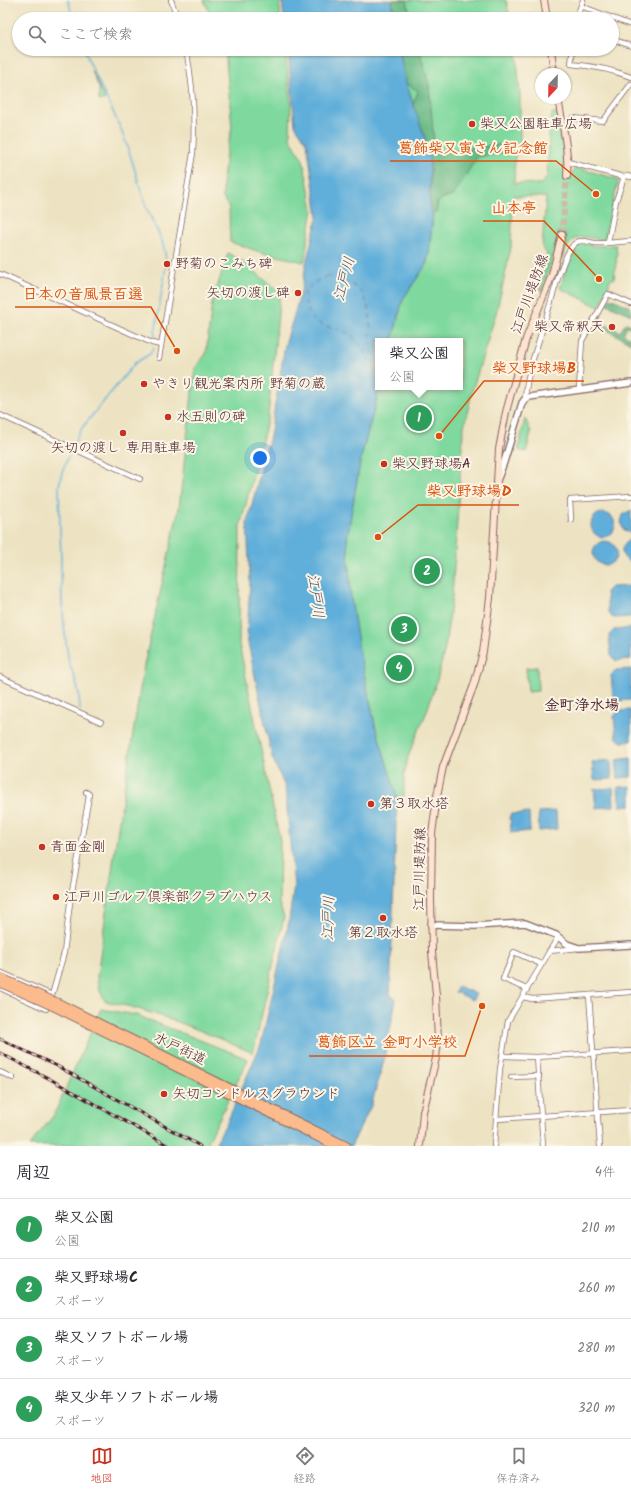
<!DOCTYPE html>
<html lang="ja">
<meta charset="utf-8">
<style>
:root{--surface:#fff;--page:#f2f2f3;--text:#2b2b33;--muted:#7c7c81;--line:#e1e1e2;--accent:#c8321e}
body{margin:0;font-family:Kalam,"Klee One",sans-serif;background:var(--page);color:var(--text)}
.compass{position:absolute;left:535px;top:68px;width:36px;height:36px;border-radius:50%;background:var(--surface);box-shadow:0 1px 3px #0004;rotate:202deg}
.you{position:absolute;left:260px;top:458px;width:14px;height:14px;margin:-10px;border:3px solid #fff;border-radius:50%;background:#1a73e8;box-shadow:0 0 0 6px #1a73e833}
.badge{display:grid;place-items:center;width:26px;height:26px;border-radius:50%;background:var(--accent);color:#fff;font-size:13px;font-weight:700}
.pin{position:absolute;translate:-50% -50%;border:2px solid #fff;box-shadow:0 1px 4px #0006}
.popup{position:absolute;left:375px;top:338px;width:88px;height:52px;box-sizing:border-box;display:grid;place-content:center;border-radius:0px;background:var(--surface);filter:drop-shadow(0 1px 3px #0005);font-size:13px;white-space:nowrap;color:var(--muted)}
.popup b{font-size:15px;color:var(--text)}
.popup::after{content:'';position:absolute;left:50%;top:100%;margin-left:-8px;border:8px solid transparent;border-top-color:var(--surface)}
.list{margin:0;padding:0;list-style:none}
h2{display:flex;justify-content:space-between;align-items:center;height:52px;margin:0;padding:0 16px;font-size:17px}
h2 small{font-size:13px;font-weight:400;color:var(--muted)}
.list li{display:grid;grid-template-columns:26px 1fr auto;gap:12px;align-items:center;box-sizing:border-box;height:60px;padding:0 16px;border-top:1px solid var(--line)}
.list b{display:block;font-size:15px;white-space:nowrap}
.list p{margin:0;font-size:13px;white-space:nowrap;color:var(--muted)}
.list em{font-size:13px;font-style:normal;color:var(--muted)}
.icon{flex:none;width:22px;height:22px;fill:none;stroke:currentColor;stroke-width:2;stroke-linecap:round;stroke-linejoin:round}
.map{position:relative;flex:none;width:631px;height:1146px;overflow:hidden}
.search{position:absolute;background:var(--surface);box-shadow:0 1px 3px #0004;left:12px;right:12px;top:12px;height:44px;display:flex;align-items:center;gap:10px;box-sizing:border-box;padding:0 14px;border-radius:22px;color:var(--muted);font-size:15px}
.sheet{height:292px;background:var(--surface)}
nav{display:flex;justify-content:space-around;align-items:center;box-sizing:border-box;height:56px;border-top:1px solid var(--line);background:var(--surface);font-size:11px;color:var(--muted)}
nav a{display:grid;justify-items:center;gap:2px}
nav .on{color:var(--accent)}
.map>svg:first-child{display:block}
.green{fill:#7fd99f;stroke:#647c65}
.forest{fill:#67b986;stroke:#586c58}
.water{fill:#61afda;stroke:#566782}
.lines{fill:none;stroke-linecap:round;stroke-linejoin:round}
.stream{stroke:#61afda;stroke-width:1.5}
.ferry{stroke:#525168;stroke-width:1;stroke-dasharray:5 4;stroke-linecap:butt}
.secondary-tunnel{stroke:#ccbca4;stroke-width:6;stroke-dasharray:6 3;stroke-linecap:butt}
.minor-casing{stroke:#836460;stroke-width:6}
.tertiary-casing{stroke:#836460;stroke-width:8}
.secondary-casing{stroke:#836460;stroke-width:8}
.trunk-casing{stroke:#836460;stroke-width:9}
.minor{stroke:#fff;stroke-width:4.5}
.tertiary{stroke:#fff;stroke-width:5.5}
.secondary{stroke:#fde4d1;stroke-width:6}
.trunk{stroke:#fbbb8d;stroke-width:7}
.rail-casing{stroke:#4a1f2b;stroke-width:3}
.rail{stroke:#fcf5e5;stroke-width:1.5;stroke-dasharray:4.5;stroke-linecap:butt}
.trunk-bridge-casing{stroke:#836460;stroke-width:9;stroke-linecap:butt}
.trunk-bridge{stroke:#fbbb8d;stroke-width:7}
.poi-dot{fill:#c8321e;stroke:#fcf5e5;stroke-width:1.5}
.labels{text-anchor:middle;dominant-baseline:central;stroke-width:4;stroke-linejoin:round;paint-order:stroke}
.poi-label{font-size:14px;fill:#4a1f2b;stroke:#fcf5e5;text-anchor:start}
.street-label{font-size:14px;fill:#4a1f2b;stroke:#fcf5e5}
.water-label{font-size:15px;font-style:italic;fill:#525168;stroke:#fcf5e5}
.neighbourhood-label{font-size:15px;font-weight:bold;fill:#4a1f2b;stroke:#fcf5e5}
.leader{fill:none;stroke:#d8530f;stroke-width:1.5}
.callout-dot{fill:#d8530f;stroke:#fcf5e5;stroke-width:1.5}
.callout-label{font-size:15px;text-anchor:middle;font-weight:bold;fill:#d8530f;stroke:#fcf5e5;stroke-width:4;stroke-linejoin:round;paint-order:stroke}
</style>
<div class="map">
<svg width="631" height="1146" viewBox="0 0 631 1146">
<rect width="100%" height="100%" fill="#fcf5e5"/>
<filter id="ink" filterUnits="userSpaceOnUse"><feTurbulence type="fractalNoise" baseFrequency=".025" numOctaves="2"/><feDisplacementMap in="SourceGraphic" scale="8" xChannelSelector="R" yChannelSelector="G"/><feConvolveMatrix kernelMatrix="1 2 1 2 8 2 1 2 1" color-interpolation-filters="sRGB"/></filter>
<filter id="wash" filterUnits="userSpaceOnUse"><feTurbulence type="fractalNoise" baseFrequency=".012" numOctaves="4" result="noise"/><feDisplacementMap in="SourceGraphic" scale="16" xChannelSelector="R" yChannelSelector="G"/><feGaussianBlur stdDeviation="0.9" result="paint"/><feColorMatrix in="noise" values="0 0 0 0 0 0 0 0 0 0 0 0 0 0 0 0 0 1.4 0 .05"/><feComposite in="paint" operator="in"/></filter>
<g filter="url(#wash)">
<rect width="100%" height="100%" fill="#ede3c2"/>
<g class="green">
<polygon points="204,0 279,0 281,19 212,19"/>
<polygon points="391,0 506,0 510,19 394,19"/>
<polygon points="225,49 285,49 291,103 290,138 303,160 313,209 304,262 260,252 230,242 229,208 223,198 223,181 226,153 232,128"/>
<path d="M399 49H516L520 94V153L515 154 514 183 541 184 547 177 549 134 552 113H557L563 149 565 176 571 177 574 170 578 168 617 179 618 182 604 240C577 236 574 232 561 259L566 233 559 232 554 253 542 291 540 290 547 254 542 247 546 197 513 196 511 247 504 280 496 313 473 388 463 431 452 597 445 648 437 680 427 711 408 757 404 775V796L397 797 375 725 359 650 351 599 347 538 361 457 380 387H460V341H392L403 299 426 265 429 252 433 214 430 211V163L428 147 406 83Z"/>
<polygon points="92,71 105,99 99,101 99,88"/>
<polygon points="581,243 595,246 616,245 617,255 614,279 610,279 608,290 606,291 599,307 560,288 571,254"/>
<path d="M228 253 245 263 280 293 268 417 240 527 239 644 280 841 279 903 284 917 253 1053C204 1032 157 1011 105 1001L99 989 97 977 119 821 144 665 179 508 195 368 206 354 212 303Z"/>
<polygon points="525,418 531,432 526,452 518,450"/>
<polygon points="537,667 538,691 528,692 526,668"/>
<polygon points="101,1009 136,1015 248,1059 206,1146 29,1146 54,1115"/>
</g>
<g class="forest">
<polygon points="392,0 407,0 411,19 395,19"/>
<polygon points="399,49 419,49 429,85 435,153 503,144 506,148 504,152 477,157 453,196 443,198 438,202 436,213 430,211 430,163 428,147 413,105 418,91 406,83"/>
<polygon points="610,298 631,307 631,315 607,304"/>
<polygon points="599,318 604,320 603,323 620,332 626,323 631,325 631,328 627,327 623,334 631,338 631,343 596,324"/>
</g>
<g class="water">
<polygon points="282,0 391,0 394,19 284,19"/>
<polygon points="288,49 399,49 406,83 428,147 430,163 430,211 433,214 429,252 426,265 403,299 392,341 378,341 378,387 380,387 361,457 347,538 351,599 359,650 375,725 397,797 390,995 396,999 385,1057 371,1106 351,1146 214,1146 229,1118 261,1044 288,926 294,887 285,787 272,757 247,638 250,581 247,523 270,436 285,345 301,292 307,259 318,216 307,143 295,125"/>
<polygon points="631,510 631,534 623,529 621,522 623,515"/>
<circle cx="603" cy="525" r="12"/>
<path d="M631 539V562C619 558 619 544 631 539Z"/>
<circle cx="605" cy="553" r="12"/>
<polygon points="631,586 631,617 613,618 608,613 606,592 611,587"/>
<polygon points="631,628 631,659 616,661 611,656 609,635 614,630"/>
<polygon points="631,669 631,700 618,701 613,696 611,675 616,670"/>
<polygon points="631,710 631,741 621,742 616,737 614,716 619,711"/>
<polygon points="631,758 631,777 618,778 616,760"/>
<polygon points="611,760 612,779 594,780 592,762"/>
<polygon points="631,786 631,805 620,806 618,787"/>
<polygon points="613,788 614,806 596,808 594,789"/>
<polygon points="556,811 557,829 539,831 538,812"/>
<polygon points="529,813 530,831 511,833 510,814"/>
<polygon points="458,986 476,994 473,1000 455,992"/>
</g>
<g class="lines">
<g class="stream">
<polyline points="68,0 73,19"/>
<path d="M84 49C96 80 114 109 125 140 133 161 138 183 145 204 154 228 166 239 166 266L154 339"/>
<polyline points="80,710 79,695 75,678 69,663 65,635 62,602 59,486 62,472 73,445 82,428 135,363 150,354 153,348"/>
</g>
<path class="ferry" d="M327 276 350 282 364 295 370 315 371 349 376 373C370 363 359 339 348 333 339 328 324 328 314 320 311 318 310 313 308 310 298 291 311 283 327 276Z"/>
</g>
</g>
<g filter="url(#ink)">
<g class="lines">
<polyline class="secondary-tunnel" points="562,234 567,176"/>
<g class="minor-casing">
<g id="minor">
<polyline points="171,0 178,19"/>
<polyline points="581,6 631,25"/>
<polyline points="576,19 583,0"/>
<polyline points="612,39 631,46"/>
<path d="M573 49 571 64C594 66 610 69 631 77"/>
<polyline points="573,118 603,121 631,84"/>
<polyline points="568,162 624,177 616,201 608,242"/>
<polyline points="624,177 627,176 631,177"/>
<polyline points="0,274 152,343 161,345"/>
<path d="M159 358 193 153C195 119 193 83 186 49"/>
<polyline points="579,390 582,341 607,296 608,294 631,304"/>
<path d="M525 399C527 369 540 340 548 311 553 297 564 248 577 242 583 239 588 242 595 243 606 244 619 242 631 241"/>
<polyline points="0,415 140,479"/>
<polyline points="571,520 570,500 631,496"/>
<polyline points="0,677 101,722"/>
<polyline points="549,951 579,948"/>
<polyline points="0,972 52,995 64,953 70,903 88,802 89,794 86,792"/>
<polyline points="0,988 46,1009"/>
<polyline points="527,989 503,979 514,952 541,964"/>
<polyline points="589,995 600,1146"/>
<polyline points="523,997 532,999 631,992"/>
<polyline points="502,1056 537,1057 631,1051"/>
<polyline points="537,1057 543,1146"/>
<polyline points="0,1072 13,1078"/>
<polyline points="511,1077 539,1076"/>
<polyline points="497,1119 631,1110"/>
<polyline points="494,1146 500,1069 508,1021 558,937"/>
</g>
</g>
<g class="tertiary-casing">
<g id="tertiary">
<polyline points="498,478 504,462 522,403 525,399 529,397 631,383"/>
<polyline points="431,925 475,926 525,923 556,935 567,944 579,948 631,945"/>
</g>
</g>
<g class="secondary-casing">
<g id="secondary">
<polyline points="544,0 547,19"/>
<polyline points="551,49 554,74"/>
<path d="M558 98C562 124 569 150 567 176"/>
<polyline points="420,1146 423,1112 436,1058 438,1041 436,995 432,952 431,898 432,834 437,796 443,767 474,685 483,652 490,598 499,449 506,412 526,339 552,275 562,234"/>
</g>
</g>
<g class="trunk-casing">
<g id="trunk">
<polyline points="59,1003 347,1146"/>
<polyline points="56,1008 335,1146"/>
</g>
</g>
<use href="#minor" class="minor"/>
<use href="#tertiary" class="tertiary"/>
<use href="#secondary" class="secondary"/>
<use href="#trunk" class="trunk"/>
<g class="rail-casing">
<g id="rail">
<polyline points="0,1039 57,1066 200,1146"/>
<polyline points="0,1053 50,1079 169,1146"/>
</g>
</g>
<use href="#rail" class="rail"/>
<g class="trunk-bridge-casing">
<g id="trunk-bridge">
<polyline points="0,977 59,1003"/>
<polyline points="0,983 56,1008"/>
</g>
</g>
<use href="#trunk-bridge" class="trunk-bridge"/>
</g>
</g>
<g class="poi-dot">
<circle cx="472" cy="124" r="4"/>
<circle cx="167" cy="264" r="4"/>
<circle cx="298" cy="293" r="4"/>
<circle cx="612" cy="327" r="4"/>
<circle cx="144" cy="384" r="4"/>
<circle cx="168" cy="417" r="4"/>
<circle cx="123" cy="433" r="4"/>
<circle cx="384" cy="464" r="4"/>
<circle cx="371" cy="804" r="4"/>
<circle cx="42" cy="847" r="4"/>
<circle cx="56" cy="897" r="4"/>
<circle cx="383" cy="918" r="4"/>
<circle cx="164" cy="1094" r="4"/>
</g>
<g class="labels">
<g class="poi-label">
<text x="480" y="124">柴又公園駐車広場</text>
<text x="175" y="264">野菊のこみち碑</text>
<text x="290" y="293" text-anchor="end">矢切の渡し碑</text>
<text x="604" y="327" text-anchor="end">柴又帝釈天</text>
<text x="152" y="384">やきり観光案内所 野菊の蔵</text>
<text x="176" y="417">水五則の碑</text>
<text x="123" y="448" text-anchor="middle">矢切の渡し 専用駐車場</text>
<text x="392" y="464">柴又野球場A</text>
<text x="379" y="804">第３取水塔</text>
<text x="50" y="847">青面金剛</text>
<text x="64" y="897">江戸川ゴルフ倶楽部クラブハウス</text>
<text x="383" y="933" text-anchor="middle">第２取水塔</text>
<text x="172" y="1094">矢切コンドルスグラウンド</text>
</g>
<g class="street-label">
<text transform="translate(530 294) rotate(-70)">江戸川堤防線</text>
<text transform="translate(420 869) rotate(-89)">江戸川堤防線</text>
<text transform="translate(180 1049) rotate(26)">水戸街道</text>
</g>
<g class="water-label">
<text transform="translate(345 279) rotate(-75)">江戸川</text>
<text transform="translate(315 596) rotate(82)">江戸川</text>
<text transform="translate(329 918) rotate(-88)">江戸川</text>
</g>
<g class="neighbourhood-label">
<text x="582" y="706">金町浄水場</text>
</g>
</g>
<path class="leader" d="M596 194L556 161H390M599 279L544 221H483M177 351L151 307H15M439 436L484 381H584M378 537L418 505H519M482 1006L465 1056H309"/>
<g class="callout-dot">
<circle cx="596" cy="194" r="4"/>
<circle cx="599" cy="279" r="4"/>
<circle cx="177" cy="351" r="4"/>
<circle cx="439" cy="436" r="4"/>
<circle cx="378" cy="537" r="4"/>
<circle cx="482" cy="1006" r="4"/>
</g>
<g class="callout-label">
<text x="473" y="153">葛飾柴又寅さん記念館</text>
<text x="514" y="213">山本亭</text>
<text x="83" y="299">日本の音風景百選</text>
<text x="534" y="373">柴又野球場B</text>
<text x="469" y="496">柴又野球場D</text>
<text x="387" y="1047">葛飾区立 金町小学校</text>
</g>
</svg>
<svg class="compass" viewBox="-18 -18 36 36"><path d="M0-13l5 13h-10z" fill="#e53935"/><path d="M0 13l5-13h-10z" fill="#7c7c81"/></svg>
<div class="you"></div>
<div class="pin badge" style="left:419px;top:418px;background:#2e9e5b">1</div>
<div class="popup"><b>柴又公園</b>公園</div>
<div class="pin badge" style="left:427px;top:571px;background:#2e9e5b">2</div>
<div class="pin badge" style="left:404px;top:629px;background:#2e9e5b">3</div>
<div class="pin badge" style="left:399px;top:668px;background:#2e9e5b">4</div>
<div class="search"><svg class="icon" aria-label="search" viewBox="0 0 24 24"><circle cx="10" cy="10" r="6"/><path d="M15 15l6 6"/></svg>ここで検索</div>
</div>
<section class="sheet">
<h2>周辺<small>4件</small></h2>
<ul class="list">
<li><span class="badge" style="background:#2e9e5b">1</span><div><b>柴又公園</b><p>公園</p></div><em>210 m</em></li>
<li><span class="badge" style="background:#2e9e5b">2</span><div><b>柴又野球場C</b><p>スポーツ</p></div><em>260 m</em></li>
<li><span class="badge" style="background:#2e9e5b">3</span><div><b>柴又ソフトボール場</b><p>スポーツ</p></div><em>280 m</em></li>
<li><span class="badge" style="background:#2e9e5b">4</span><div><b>柴又少年ソフトボール場</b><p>スポーツ</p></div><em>320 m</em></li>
</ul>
</section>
<nav>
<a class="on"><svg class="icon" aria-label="map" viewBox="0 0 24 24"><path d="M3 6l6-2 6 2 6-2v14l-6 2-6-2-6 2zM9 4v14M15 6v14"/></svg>地図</a>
<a><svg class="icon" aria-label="directions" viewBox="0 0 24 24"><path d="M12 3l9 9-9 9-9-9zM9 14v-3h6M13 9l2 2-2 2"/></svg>経路</a>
<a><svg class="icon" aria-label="saved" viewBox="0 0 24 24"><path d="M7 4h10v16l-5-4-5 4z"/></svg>保存済み</a>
</nav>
